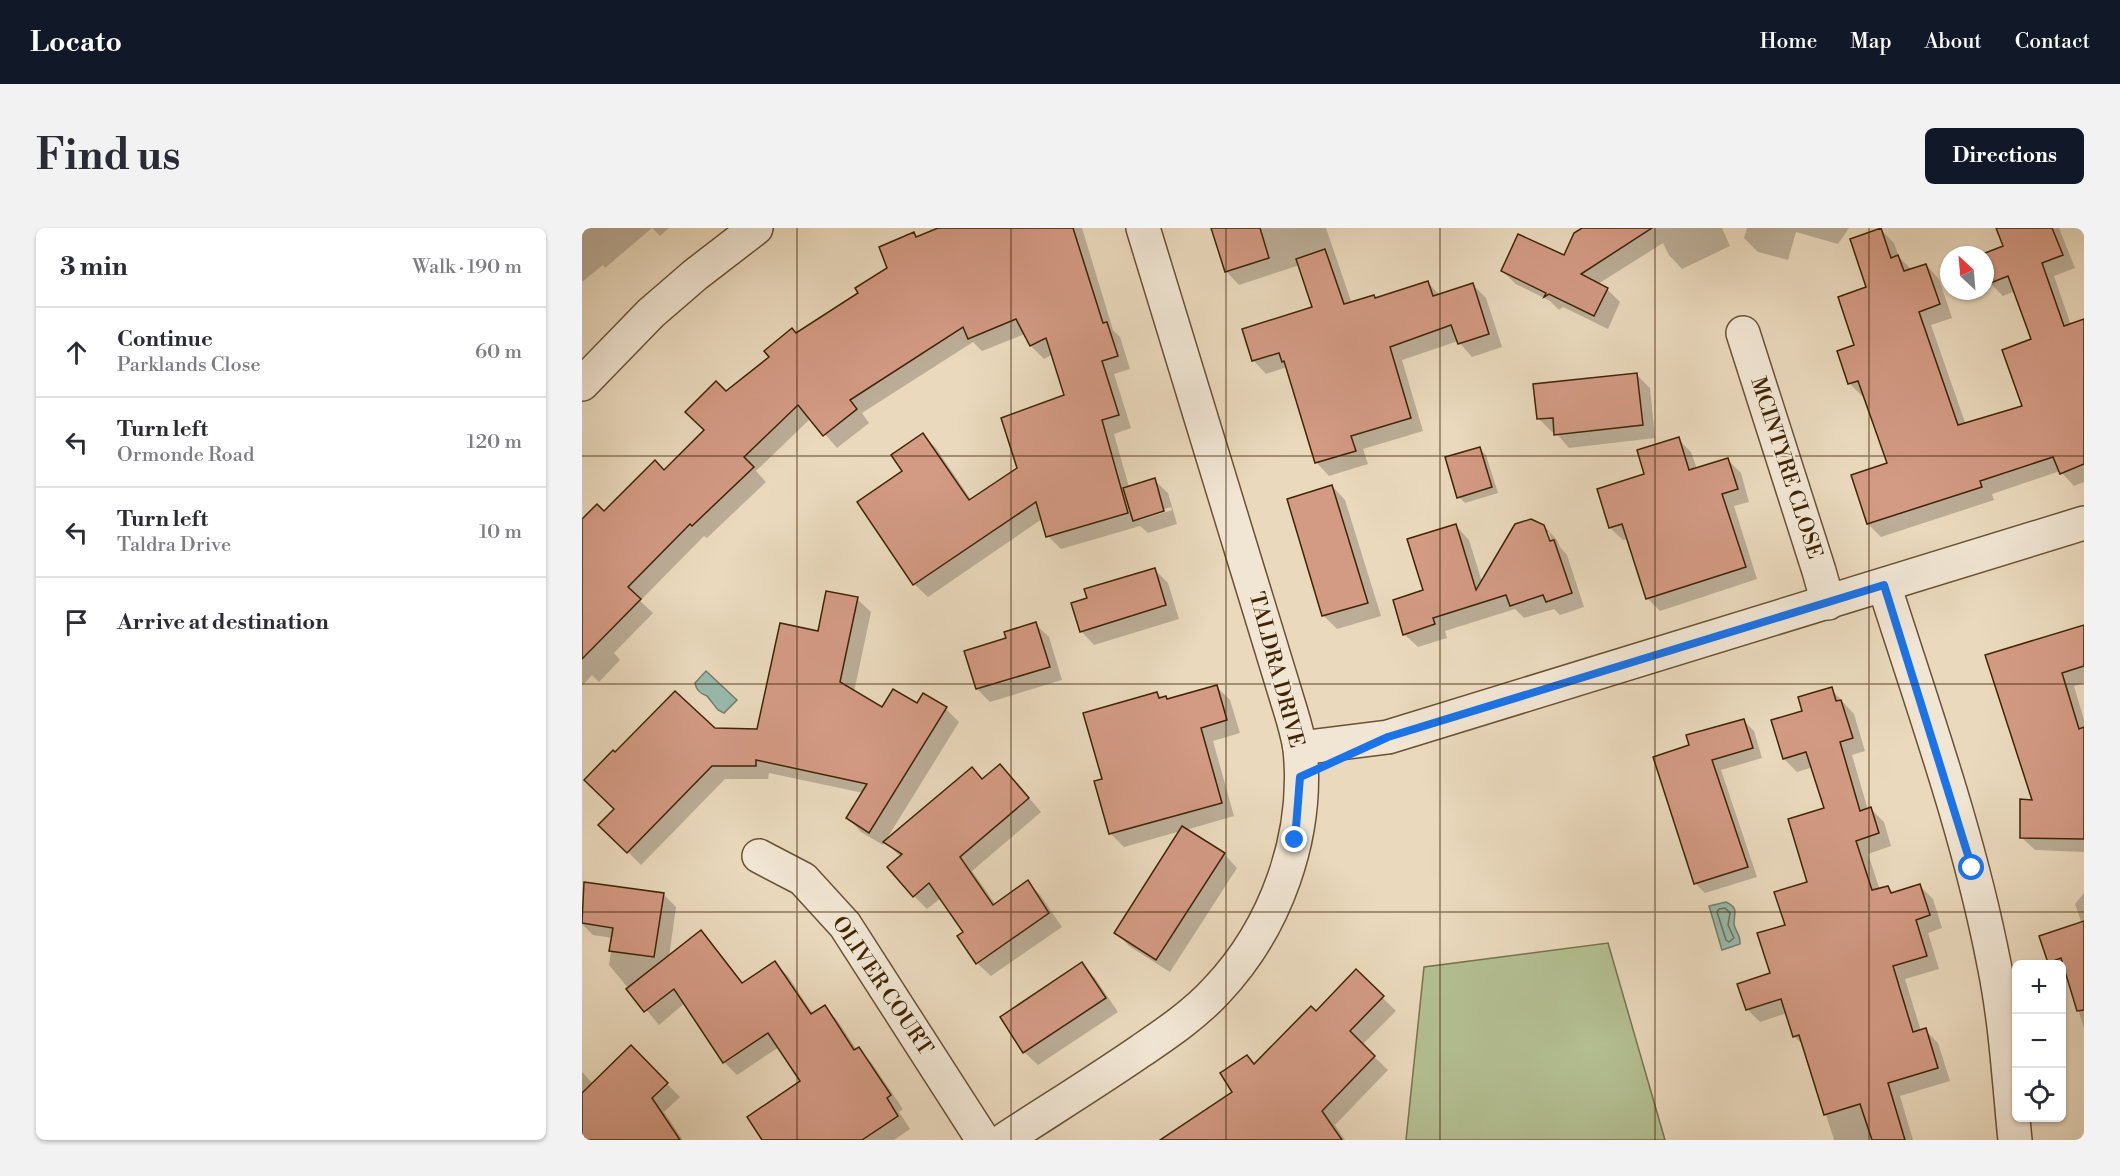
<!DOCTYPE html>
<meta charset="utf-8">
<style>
:root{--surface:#fff;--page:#f2f2f3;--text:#2b2b33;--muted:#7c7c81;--line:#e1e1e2;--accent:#111827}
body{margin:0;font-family:"Libre Bodoni",serif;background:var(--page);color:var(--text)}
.controls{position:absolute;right:18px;bottom:18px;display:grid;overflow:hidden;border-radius:9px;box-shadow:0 2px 4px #0004}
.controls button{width:54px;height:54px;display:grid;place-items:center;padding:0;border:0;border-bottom:2px solid var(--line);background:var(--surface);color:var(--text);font:30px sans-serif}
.compass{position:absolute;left:1358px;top:18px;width:54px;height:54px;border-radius:50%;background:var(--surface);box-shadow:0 2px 4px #0004;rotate:334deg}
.stop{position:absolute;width:18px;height:18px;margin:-14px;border:4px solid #1a73e8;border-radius:50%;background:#fff}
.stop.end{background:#1a73e8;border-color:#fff;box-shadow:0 2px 6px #0008}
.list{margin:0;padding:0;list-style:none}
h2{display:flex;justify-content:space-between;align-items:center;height:78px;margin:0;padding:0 24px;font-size:26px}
h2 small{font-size:20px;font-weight:400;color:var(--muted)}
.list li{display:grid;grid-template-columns:39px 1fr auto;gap:18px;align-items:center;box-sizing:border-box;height:90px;padding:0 24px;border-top:2px solid var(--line)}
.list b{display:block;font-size:22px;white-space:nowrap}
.list p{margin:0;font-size:20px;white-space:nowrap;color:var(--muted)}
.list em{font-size:20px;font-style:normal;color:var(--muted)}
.icon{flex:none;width:33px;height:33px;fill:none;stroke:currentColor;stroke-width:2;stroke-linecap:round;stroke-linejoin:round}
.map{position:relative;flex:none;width:1502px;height:912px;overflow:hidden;border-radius:9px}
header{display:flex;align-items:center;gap:36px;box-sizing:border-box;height:84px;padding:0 30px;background:var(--accent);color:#fff}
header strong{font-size:28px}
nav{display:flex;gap:33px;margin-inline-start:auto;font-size:21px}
.intro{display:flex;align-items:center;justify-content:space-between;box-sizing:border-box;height:144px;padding:0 36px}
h1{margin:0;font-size:42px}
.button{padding:15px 27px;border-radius:9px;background:var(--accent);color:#fff;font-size:21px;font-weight:700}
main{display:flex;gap:36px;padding:0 36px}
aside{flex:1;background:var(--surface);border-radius:9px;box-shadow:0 2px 4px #0004}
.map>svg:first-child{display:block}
.green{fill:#b4c093;stroke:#7a724c;stroke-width:1.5}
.water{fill:#98baad;stroke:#747e69;stroke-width:1.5}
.shadow{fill:#0003;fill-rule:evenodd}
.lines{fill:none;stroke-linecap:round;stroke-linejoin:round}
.shore{stroke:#6c7058;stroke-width:1.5}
.building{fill:#d39a84;stroke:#3f2504;stroke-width:1.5}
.minor-casing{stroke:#6a5232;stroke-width:36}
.minor{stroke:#f1e6d4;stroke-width:33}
.route{stroke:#1a73e8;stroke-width:8}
.grid{fill:none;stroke:#3f2504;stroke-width:1.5;stroke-opacity:0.55}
.labels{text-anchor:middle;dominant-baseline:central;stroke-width:4.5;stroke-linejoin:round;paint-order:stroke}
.street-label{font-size:21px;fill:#3f2504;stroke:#f1e6d4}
</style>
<header>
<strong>Locato</strong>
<nav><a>Home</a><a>Map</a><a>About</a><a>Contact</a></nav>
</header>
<div class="intro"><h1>Find us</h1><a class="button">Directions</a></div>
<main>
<aside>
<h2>3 min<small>Walk · 190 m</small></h2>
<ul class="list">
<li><svg class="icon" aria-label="ahead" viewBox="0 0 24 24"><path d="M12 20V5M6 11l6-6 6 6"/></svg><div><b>Continue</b><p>Parklands Close</p></div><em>60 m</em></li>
<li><svg class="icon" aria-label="left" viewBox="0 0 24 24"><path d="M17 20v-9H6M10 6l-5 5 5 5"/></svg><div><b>Turn left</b><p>Ormonde Road</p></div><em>120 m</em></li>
<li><svg class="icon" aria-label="left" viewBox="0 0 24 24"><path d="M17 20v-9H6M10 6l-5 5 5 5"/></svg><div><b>Turn left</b><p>Taldra Drive</p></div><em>10 m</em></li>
<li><svg class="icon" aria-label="arrive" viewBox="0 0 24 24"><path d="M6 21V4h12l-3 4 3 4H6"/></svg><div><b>Arrive at destination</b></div></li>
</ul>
</aside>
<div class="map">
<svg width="1502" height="912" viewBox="0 0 1502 912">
<rect width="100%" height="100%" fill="#ead9bd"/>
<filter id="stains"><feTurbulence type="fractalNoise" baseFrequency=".00333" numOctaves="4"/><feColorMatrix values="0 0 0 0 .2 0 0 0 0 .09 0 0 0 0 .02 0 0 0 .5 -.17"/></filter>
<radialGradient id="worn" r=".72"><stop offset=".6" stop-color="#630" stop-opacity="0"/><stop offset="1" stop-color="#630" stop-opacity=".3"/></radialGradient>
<polygon class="green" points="1026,715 1083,912 824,912 842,739"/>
<g class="water">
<path d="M124 443 155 472 142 485 136 482 125 468C119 466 114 462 113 455Z"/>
<path d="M1144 674C1157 680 1152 685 1152 696 1153 703 1159 707 1158 716L1140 722 1127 678Z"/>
</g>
<g class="shadow">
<polygon points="0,0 70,0 23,40 21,37 0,54"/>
<polygon points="70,0 87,0 78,8"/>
<path d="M360 0H500L531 102 538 109 548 141 532 146 549 200 532 206 547 259 572 252 586 265 595 296 566 305 558 298 479 321 466 308 460 291 346 369 332 356 322 244 341 207 354 220 390 273 437 241 484 167 471 126 462 131 449 118 443 106 400 123 391 114 280 185 287 195 255 220 229 190 174 243 184 254 125 310 122 308 58 373 71 385 32 425 38 432 17 454 10 447 0 458V293L22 285 82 244 124 202 144 165 215 106 278 66 307 40 332 5 336 10ZM589 279 590 282 558 292V289Z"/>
<polygon points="630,0 744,0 770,76 794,71 846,55 858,67 891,57 904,70 920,119 890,129 876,113 820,132 841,203 781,221 786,236 747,248 734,234 705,139 684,146 671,132 732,80 718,37 657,57 644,43"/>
<polygon points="1003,0 1140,0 1148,18 1100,41 1087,27 1081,15 1016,56 1025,61 1038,74 1026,101 981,79 977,82 968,73 934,56 920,43 983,29"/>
<polygon points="1165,0 1267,0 1256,16 1214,4 1206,32 1176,24 1162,10"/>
<polygon points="1416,0 1477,0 1493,40 1472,48 1489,97 1502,92 1502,254 1492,258 1478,243 1410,266 1412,272 1299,309 1286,296 1307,236 1282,167 1280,168 1267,155 1299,2 1312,15 1317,29 1330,42 1344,37 1357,51 1370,90 1349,97 1384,197 1442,179 1451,112 1433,63 1421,68 1408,55 1403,43 1403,27 1423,19"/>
<polygon points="1054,146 1068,160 1073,210 987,220 973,204 970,204 957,191"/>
<polygon points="1096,211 1109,224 1115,241 1146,232 1159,245 1167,274 1152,278 1175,351 1078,383 1065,370 1047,311 1041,312 1028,300 1017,262 1064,247"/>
<polygon points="897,221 904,227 916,265 883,275 877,269"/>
<polygon points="750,258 763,272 799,388 755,401 741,387"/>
<path d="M874 298 887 312 900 354 962 298 975 312 978 319 985 327 1002 379 978 387 972 381 942 390 933 381 863 403 865 410 836 419 822 406ZM963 304H967L972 320 969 321Z"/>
<polygon points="572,341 586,355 597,391 512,417 499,403 507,371"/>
<polygon points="275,371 289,384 272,464 300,481 335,477 364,481 377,494 304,612 390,541 401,552 431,551 459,584 390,643 414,677 446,654 459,668 480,699 409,748 395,735 383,705 359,670 345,681 332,668 319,629 303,614 301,617 279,604 266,590 281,565 187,545 186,551 143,551 59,637 19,597 133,502 176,502 237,404"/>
<polygon points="453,396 467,409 480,452 408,474 395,461 425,411"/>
<polygon points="1502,398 1502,455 1492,458 1502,492 1502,557 1405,428"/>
<polygon points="635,459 648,472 658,505 631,513 652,588 604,602 642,626 655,640 588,744 547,718 534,704 599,603 542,619 529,606 514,554 522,552 574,465 580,471 584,470 587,473"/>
<polygon points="1249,461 1272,486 1283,523 1270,527 1286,582 1289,581 1302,594 1309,618 1286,626 1298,662 1306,659 1312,666 1338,658 1351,671 1360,700 1346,705 1357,741 1323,751 1339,803 1343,802 1356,815 1368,853 1318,868 1331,912 1252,912 1222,818 1212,808 1205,785 1178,794 1165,781 1190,746 1205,698 1227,655 1244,581 1231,539 1215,544 1202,531 1191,493 1222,484"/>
<polygon points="1162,493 1172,503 1180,530 1139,542 1175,649 1123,665 1113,655 1109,518"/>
<polygon points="1502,579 1502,624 1453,622 1439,609"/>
<polygon points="4,656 81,666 94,679 87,729 118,704 131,717 162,756 193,735 206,748 231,786 242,779 255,792 275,822 289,834 321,881 317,884 328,901 312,912 182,912 220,854 197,819 155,847 142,834 103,775 77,797 27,737 31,710 11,707 0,696"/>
<polygon points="1502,665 1502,800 1485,746 1480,746 1480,736 1470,736 1467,734 1500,696 1493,676"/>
<polygon points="500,736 513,750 536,784 456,837 442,824"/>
<polygon points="774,744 814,783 780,817 806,842 753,897 763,912 613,912 653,864 665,829 674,837 734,785"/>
<polygon points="49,819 98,869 82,884 101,912 9,912 0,894 0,844 11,856"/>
</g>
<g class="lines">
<polygon class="shore" points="1143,680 1148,685 1146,697 1152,710 1147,714 1144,712 1135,684 1137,681"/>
</g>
<g class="building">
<polygon points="356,0 491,0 521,95 525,94 536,128 520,133 537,187 520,192 546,285 464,309 454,274 331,357 275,274 320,243 309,227 341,205 387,272 435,240 419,190 482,167 464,110 448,118 434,91 386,111 381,99 268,172 275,181 241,208 216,177 162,229 172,239 110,298 108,296 46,359 59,371 0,431 0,291 15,276 22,283 73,232 82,242 122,202 103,184 134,153 144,163 187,129 182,123 210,100 214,105 276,65 273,60 305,40 297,19 332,4 334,9"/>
<polygon points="629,0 678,0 687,30 643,44"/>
<polygon points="1000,0 1070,0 999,46 1026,60 1012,88 967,66 962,69 964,65 919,43 936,6 982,27 992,5"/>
<polygon points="1299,0 1309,30 1316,27 1322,43 1344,36 1358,76 1337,84 1376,197 1440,178 1420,122 1449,111 1426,48 1406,56 1403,47 1403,27 1398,27 1421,18 1414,0 1470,0 1481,27 1460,35 1482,98 1502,91 1502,236 1478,246 1471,229 1398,253 1400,259 1285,296 1269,247 1305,235 1276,153 1266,156 1255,123 1272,117 1256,69 1284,59 1268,11"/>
<polygon points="743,21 762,76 792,67 793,70 846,53 851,68 891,55 907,106 876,116 869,97 808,119 829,190 769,208 774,223 733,235 702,133 700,134 697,125 670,133 660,101 730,79 714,31"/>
<polygon points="1055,145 1061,197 972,207 971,190 955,191 951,156"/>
<polygon points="1097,209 1107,242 1146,230 1156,261 1140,266 1164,339 1064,371 1040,296 1027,300 1015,261 1062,246 1055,222"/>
<polygon points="898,219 910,259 875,270 863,229"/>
<polygon points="573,250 582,283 551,293 541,260"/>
<polygon points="750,257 786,375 740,388 705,271"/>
<polygon points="949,291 962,297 968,313 972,312 990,365 964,374 961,367 928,378 924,367 851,390 853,396 821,407 811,372 841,362 825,311 874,296 894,362 933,296"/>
<polygon points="573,340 584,377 498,404 489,375 505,370 502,361"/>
<polygon points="244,363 276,369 258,454 300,479 311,461 335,475 341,465 365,479 287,605 264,590 285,556 174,532 174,538 130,538 45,625 16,597 32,581 2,552 31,522 33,524 93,463 133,500 175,501 198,395 236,403"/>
<polygon points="454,394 468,439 394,461 382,423 424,410 422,404"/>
<polygon points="1502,397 1502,438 1480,445 1497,501 1502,499 1502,611 1438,610 1438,571 1450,572 1403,427"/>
<polygon points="635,457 645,492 619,500 640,575 527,606 512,553 520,551 501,485 575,464 577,470 584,468 585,471"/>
<polygon points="1250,459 1254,473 1259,472 1271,510 1258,514 1278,583 1289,579 1297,605 1274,613 1290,662 1306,658 1309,665 1338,656 1348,687 1334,692 1345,728 1311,738 1331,804 1344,800 1356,840 1306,855 1323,912 1290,912 1278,876 1242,887 1217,807 1211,809 1199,771 1164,782 1155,756 1188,745 1175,705 1203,697 1192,664 1225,654 1206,591 1242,580 1224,524 1201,531 1189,492 1220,483 1216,469"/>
<polygon points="1162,491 1171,520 1130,532 1166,639 1112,656 1071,529 1107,517 1104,507"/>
<polygon points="418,536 447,570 378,629 411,677 446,652 467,685 394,736 375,708 381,704 347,655 331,669 305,639 320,626 301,614 390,539 400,551"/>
<polygon points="600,598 643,625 574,732 532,705"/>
<polygon points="2,654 82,665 72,729 27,723 31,700 0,695"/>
<polygon points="1502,693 1502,782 1495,783 1479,730 1466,735 1457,708"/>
<polygon points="119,702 160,755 193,733 229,786 243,777 272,822 277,819 309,867 305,870 316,888 280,912 180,912 165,889 218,853 186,805 141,835 92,761 62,784 44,761"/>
<polygon points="500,734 524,770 441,825 418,789"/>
<polygon points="774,741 802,768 768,803 793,828 740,883 760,912 578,912 650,864 638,845 665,827 672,836 729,778 734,783"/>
<polygon points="49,817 86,855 70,870 98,912 0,912 0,865"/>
</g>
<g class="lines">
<g class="minor-casing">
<g id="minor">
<polyline points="1161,105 1237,343 1246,375"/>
<polyline points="0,156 69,85 113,47 174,0"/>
<path d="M1302 357C1342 482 1387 607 1412 736 1424 794 1427 853 1433 912"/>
<polyline points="718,520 806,509 1502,295"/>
<polyline points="177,628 221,651 263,697 401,912"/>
<path d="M422 912C468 882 515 853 560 822 585 805 613 786 634 763 694 700 727 608 718 521 716 508 712 494 708 481L561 0"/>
</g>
</g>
<use href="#minor" class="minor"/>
</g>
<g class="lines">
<polyline class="route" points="713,612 718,549 806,509 1302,357 1390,640"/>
</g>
<path class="grid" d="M215 0V912M429 0V912M644 0V912M858 0V912M1073 0V912M1287 0V912M0 228H1502M0 456H1502M0 684H1502"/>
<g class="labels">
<g class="street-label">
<text transform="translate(1204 240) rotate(72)">MCINTYRE CLOSE</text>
<text transform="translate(694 442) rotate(75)">TALDRA DRIVE</text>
<text transform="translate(300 758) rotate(56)">OLIVER COURT</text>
</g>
</g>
<rect width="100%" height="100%" filter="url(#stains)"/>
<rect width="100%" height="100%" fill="url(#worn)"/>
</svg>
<div class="controls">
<button>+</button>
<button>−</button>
<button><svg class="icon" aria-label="locate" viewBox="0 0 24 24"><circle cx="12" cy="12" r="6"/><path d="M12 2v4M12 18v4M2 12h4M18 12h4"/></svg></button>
</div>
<svg class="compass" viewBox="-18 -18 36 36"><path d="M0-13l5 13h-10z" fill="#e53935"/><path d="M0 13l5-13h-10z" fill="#7c7c81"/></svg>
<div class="stop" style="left:1390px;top:640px"></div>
<div class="stop end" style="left:713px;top:612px"></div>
</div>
</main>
